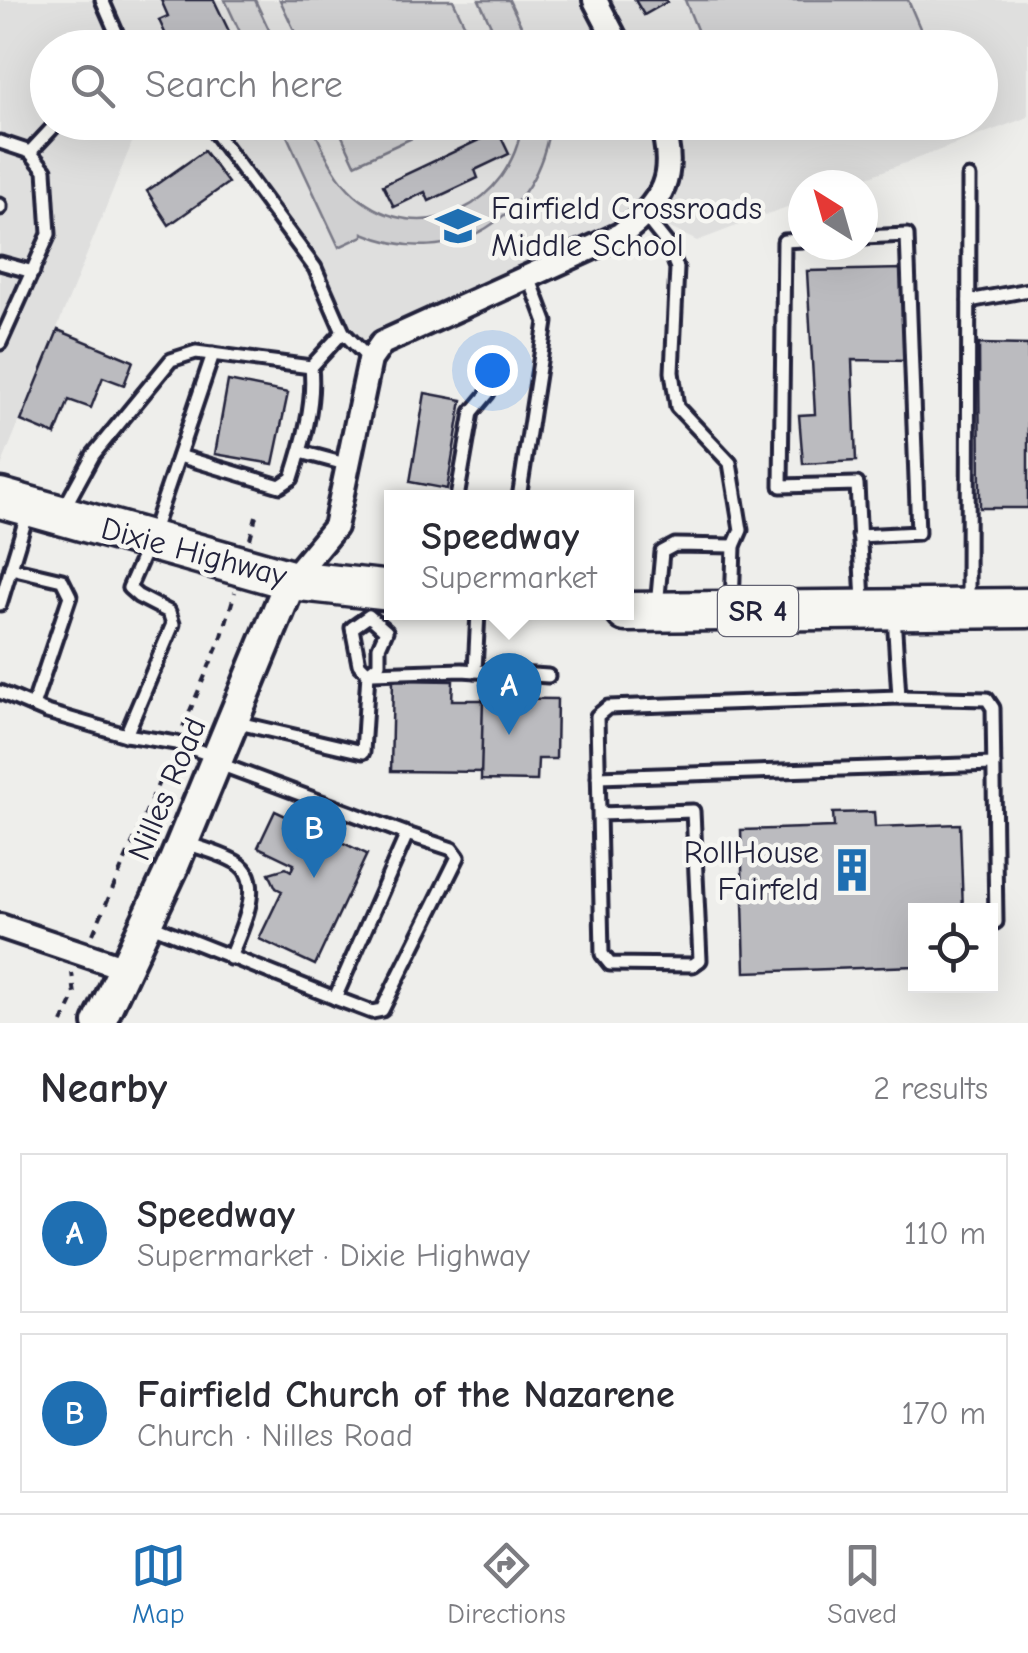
<!DOCTYPE html>
<meta charset="utf-8">
<style>
:root{--surface:#fff;--page:#f7f7f7;--text:#2b2b33;--muted:#7c7c81;--line:#e1e1e2;--accent:#1f6fb2}
body{margin:0;font-family:"Comic Neue",sans-serif;background:var(--page);color:var(--text)}
.controls{position:absolute;right:30px;bottom:30px;display:grid;overflow:hidden;border-radius:0px;box-shadow:0 10px 40px #0002}
.controls button{width:90px;height:90px;display:grid;place-items:center;padding:0;border:0;border-bottom:2px solid var(--line);background:var(--surface);color:var(--text);font:50px sans-serif}
.compass{position:absolute;left:788px;top:170px;width:90px;height:90px;border-radius:50%;background:var(--surface);box-shadow:0 10px 40px #0002;rotate:323deg}
.you{position:absolute;left:492px;top:370px;width:35px;height:35px;margin:-25px;border:8px solid #fff;border-radius:50%;background:#1a73e8;box-shadow:0 0 0 15px #1a73e833}
.badge{display:grid;place-items:center;width:65px;height:65px;border-radius:50%;background:var(--accent);color:#fff;font-size:32px;font-weight:700}
.pin{position:absolute;translate:-50% -82px;filter:drop-shadow(0 2px 5px #0008)}
.pin::after{content:'';position:absolute;top:52px;width:35px;height:30px;background:inherit;clip-path:polygon(0 0,100% 0,50% 100%)}
.popup{position:absolute;left:384px;top:490px;width:250px;height:130px;box-sizing:border-box;display:grid;place-content:center;border-radius:0px;background:var(--surface);filter:drop-shadow(0 2px 8px #0005);font-size:32px;white-space:nowrap;color:var(--muted)}
.popup b{font-size:38px;color:var(--text)}
.popup::after{content:'';position:absolute;left:50%;top:100%;margin-left:-20px;border:20px solid transparent;border-top-color:var(--surface)}
.list{margin:0;padding:0;list-style:none}
h2{display:flex;justify-content:space-between;align-items:center;height:130px;margin:0;padding:0 40px;font-size:42px}
h2 small{font-size:32px;font-weight:400;color:var(--muted)}
.list li{display:grid;grid-template-columns:65px 1fr auto;gap:30px;align-items:center;box-sizing:border-box;height:160px;margin:0 20px 20px;padding:0 20px;border:2px solid var(--line);border-radius:0px}
.list b{display:block;font-size:38px;white-space:nowrap}
.list p{margin:0;font-size:32px;white-space:nowrap;color:var(--muted)}
.list em{font-size:32px;font-style:normal;color:var(--muted)}
.icon{flex:none;width:55px;height:55px;fill:none;stroke:currentColor;stroke-width:2;stroke-linecap:round;stroke-linejoin:round}
.map{position:relative;flex:none;width:1028px;height:1023px;overflow:hidden}
.search{position:absolute;background:var(--surface);box-shadow:0 10px 40px #0002;left:30px;right:30px;top:30px;height:110px;display:flex;align-items:center;gap:25px;box-sizing:border-box;padding:0 35px;border-radius:55px;color:var(--muted);font-size:38px}
.sheet{height:490px;background:var(--surface)}
nav{display:flex;justify-content:space-around;align-items:center;box-sizing:border-box;height:140px;border-top:2px solid var(--line);background:var(--surface);font-size:28px;color:var(--muted)}
nav a{display:grid;justify-items:center;gap:5px}
nav .on{color:var(--accent)}
.map>svg:first-child{display:block}
.built{fill:#dfdfde}
.green{fill:#d0d0d1;stroke:#797986;stroke-width:2.5}
.building{fill:#bbbbbf;stroke:#22223b;stroke-width:2.5}
.lines{fill:none;stroke-linecap:round;stroke-linejoin:round}
.service-casing{stroke:#22223b;stroke-width:19}
.minor-casing{stroke:#22223b;stroke-width:30}
.tertiary-casing{stroke:#22223b;stroke-width:38}
.primary-casing{stroke:#22223b;stroke-width:45}
.path{stroke:#22223b;stroke-width:4;stroke-dasharray:8 8;stroke-linecap:butt}
.service{stroke:#f6f6f2;stroke-width:11}
.minor{stroke:#f6f6f2;stroke-width:22}
.tertiary{stroke:#f6f6f2;stroke-width:30}
.primary{stroke:#f6f6f2;stroke-width:38}
.labels{text-anchor:middle;dominant-baseline:central;stroke-width:9;stroke-linejoin:round;paint-order:stroke}
.shield{fill:#f6f6f2;stroke:#626272;stroke-width:2.5}
.shield-label{font-size:30px;font-weight:bold;fill:#22223b}
.poi-label{font-size:32px;fill:#22223b;stroke:#f6f6f2;text-anchor:start}
.street-label{font-size:32px;fill:#22223b;stroke:#f6f6f2}
</style>
<div class="map">
<svg width="1028" height="1023" viewBox="0 0 1028 1023">
<rect width="100%" height="100%" fill="#eeeeeb"/>
<filter id="ink" filterUnits="userSpaceOnUse"><feTurbulence type="fractalNoise" baseFrequency=".01" numOctaves="2"/><feDisplacementMap in="SourceGraphic" scale="20" xChannelSelector="R" yChannelSelector="G"/><feConvolveMatrix kernelMatrix="1 2 1 2 8 2 1 2 1" color-interpolation-filters="sRGB"/></filter>
<g filter="url(#ink)">
<polygon class="built" points="0,0 1028,0 1028,117 846,185 803,185 803,201 697,241 645,216 370,360 343,332 315,268 207,123 980,122 980,48 48,48 48,122 140,123 0,469"/>
<g class="green">
<polygon points="225,0 255,0 277,47 247,47"/>
<polygon points="280,0 453,0 475,47 302,47"/>
<polygon points="479,0 509,0 531,47 501,47"/>
<polygon points="685,0 908,0 928,47 704,47"/>
<path d="M281 123H311C323 148 333 176 355 195 422 252 512 204 522 123H550C539 218 453 272 363 233V236L339 247Z"/>
<polygon points="336,123 445,123 355,164"/>
</g>
<g class="building">
<polygon points="161,0 214,0 237,48 172,48 159,20 168,16"/>
<polygon points="635,0 666,0 667,2 644,15"/>
<polygon points="217,122 257,122 224,138"/>
<polygon points="498,131 509,154 475,170 478,178 429,201 425,192 394,207 383,185"/>
<polygon points="204,151 228,183 169,225 147,191"/>
<polygon points="903,269 908,361 852,360 856,461 803,464 799,415 815,414 807,271"/>
<polygon points="58,330 133,361 124,385 103,377 91,408 69,400 55,435 21,421"/>
<polygon points="979,344 1028,345 1028,508 980,508"/>
<polygon points="228,381 288,393 273,464 215,454"/>
<polygon points="425,393 462,400 447,489 410,482"/>
<polygon points="393,680 453,681 452,700 490,700 489,772 391,771"/>
<polygon points="483,698 557,699 556,759 538,759 537,781 481,780"/>
<polygon points="275,811 367,854 315,965 259,939 282,891 276,888 269,873 286,868 291,871 294,864 258,847"/>
<polygon points="874,812 875,827 960,824 963,911 916,911 916,966 745,972 741,830 834,827 833,813"/>
</g>
<g class="lines">
<g class="service-casing">
<g id="service">
<polyline points="102,0 123,48"/>
<polyline points="207,122 315,268 343,332 370,360"/>
<polyline points="0,142 30,152 45,170 49,234 0,343"/>
<polyline points="30,152 58,122"/>
<polyline points="0,205 0,208"/>
<polyline points="645,216 668,245 677,268 672,372 677,407 730,463 741,530 734,546 732,607"/>
<polyline points="803,240 784,241 781,486 857,484 863,602"/>
<polyline points="0,263 33,272"/>
<polyline points="969,301 1028,290"/>
<polyline points="213,354 150,540 129,588 138,596 169,612 173,624 126,735 176,743 214,756"/>
<polyline points="311,367 343,332"/>
<polyline points="301,452 349,465"/>
<polyline points="457,498 472,412 488,393"/>
<polyline points="519,498 546,322 529,277"/>
<path d="M62 512 93 455 171 360 196 352 311 367C315 403 303 444 292 478L280 486 179 456"/>
<polyline points="859,536 918,533 907,235 863,237"/>
<polyline points="11,568 62,580 70,596 33,706"/>
<polyline points="0,604 28,512"/>
<polyline points="968,605 969,177"/>
<polyline points="657,607 662,552 675,545 734,546"/>
<polyline points="475,671 478,612"/>
<polyline points="372,673 462,670 548,676"/>
<polyline points="0,692 47,712 126,735"/>
<polyline points="899,697 987,699 993,708 996,922"/>
<polyline points="234,722 363,752 368,673 359,664 352,628 369,616 386,631 379,647 379,664 368,673"/>
<polyline points="598,777 994,764"/>
<polyline points="599,814 693,811 700,960 693,965 610,964 602,954 597,716 608,707 899,697 894,615"/>
<path d="M183 842C200 848 220 853 236 862 268 880 239 933 230 958"/>
<polyline points="146,923 335,998 407,834 217,763"/>
<polyline points="335,998 372,1012 382,1010 458,857 452,849 407,834"/>
</g>
</g>
<g class="minor-casing">
<g id="minor">
<polyline points="595,0 620,48"/>
<path d="M291 580 335 527 370 360 382 343 620 235C664 202 678 176 661 122"/>
<polyline points="0,926 125,968"/>
</g>
</g>
<g class="tertiary-casing">
<polyline id="tertiary" points="99,1023 172,868 291,580"/>
</g>
<g class="primary-casing">
<g id="primary">
<polyline points="0,498 291,580 392,591"/>
<polyline points="626,612 1028,608"/>
</g>
</g>
<g class="path">
<polyline points="250,539 256,516"/>
<polyline points="183,727 222,636 235,592"/>
<polyline points="93,934 169,759"/>
<polyline points="62,1023 75,995 72,973"/>
</g>
<use href="#service" class="service"/>
<use href="#minor" class="minor"/>
<use href="#tertiary" class="tertiary"/>
<use href="#primary" class="primary"/>
</g>
</g>
<defs>
<g id="school-bare" transform="scale(3.45)"><path d="M0-5L7-2L0 1L-7-2ZM-4 1L0 2.5L4 1V4Q0 6-4 4Z" fill="#1f6fb2" stroke="#f6f6f2" stroke-width="2.5" paint-order="stroke"/></g>
<g id="building-bare" transform="scale(3.45)"><path d="M-4-6H4V6H1V3H-1V6H-4ZM-2.5-4.3h1.7v1.8h-1.7ZM.8-4.3h1.7v1.8H.8ZM-2.5-1h1.7V.8h-1.7ZM.8-1h1.7V.8H.8Z" fill="#1f6fb2" stroke="#f6f6f2" stroke-width="2.5" paint-order="stroke"/></g>
</defs>
<g fill-rule="evenodd">
<use href="#school-bare" x="458" y="226"/>
<use href="#building-bare" x="852" y="870"/>
</g>
<g class="labels">
<rect class="shield" x="718" y="586" width="80" height="50" rx="8"/>
<g class="shield-label">
<text x="758" y="611">SR 4</text>
</g>
<g class="poi-label">
<text x="491" y="208">Fairfield Crossroads<tspan x="491" dy="37">Middle School</tspan></text>
<text x="819" y="852" text-anchor="end">RollHouse<tspan x="819" dy="37">Fairfeld</tspan></text>
</g>
<g class="street-label">
<text transform="translate(194 552) rotate(15)">Dixie Highway</text>
<text transform="translate(167 789) rotate(-67)">Nilles Road</text>
</g>
</g>
</svg>
<div class="controls">
<button><svg class="icon" aria-label="locate" viewBox="0 0 24 24"><circle cx="12" cy="12" r="6"/><path d="M12 2v4M12 18v4M2 12h4M18 12h4"/></svg></button>
</div>
<svg class="compass" viewBox="-18 -18 36 36"><path d="M0-13l5 13h-10z" fill="#e53935"/><path d="M0 13l5-13h-10z" fill="#7c7c81"/></svg>
<div class="you"></div>
<div class="pin badge" style="left:509px;top:735px">A</div>
<div class="popup"><b>Speedway</b>Supermarket</div>
<div class="pin badge" style="left:314px;top:878px">B</div>
<div class="search"><svg class="icon" aria-label="search" viewBox="0 0 24 24"><circle cx="10" cy="10" r="6"/><path d="M15 15l6 6"/></svg>Search here</div>
</div>
<section class="sheet">
<h2>Nearby<small>2 results</small></h2>
<ul class="list">
<li><span class="badge">A</span><div><b>Speedway</b><p>Supermarket · Dixie Highway</p></div><em>110 m</em></li>
<li><span class="badge">B</span><div><b>Fairfield Church of the Nazarene</b><p>Church · Nilles Road</p></div><em>170 m</em></li>
</ul>
</section>
<nav>
<a class="on"><svg class="icon" aria-label="map" viewBox="0 0 24 24"><path d="M3 6l6-2 6 2 6-2v14l-6 2-6-2-6 2zM9 4v14M15 6v14"/></svg>Map</a>
<a><svg class="icon" aria-label="directions" viewBox="0 0 24 24"><path d="M12 3l9 9-9 9-9-9zM9 14v-3h6M13 9l2 2-2 2"/></svg>Directions</a>
<a><svg class="icon" aria-label="saved" viewBox="0 0 24 24"><path d="M7 4h10v16l-5-4-5 4z"/></svg>Saved</a>
</nav>
